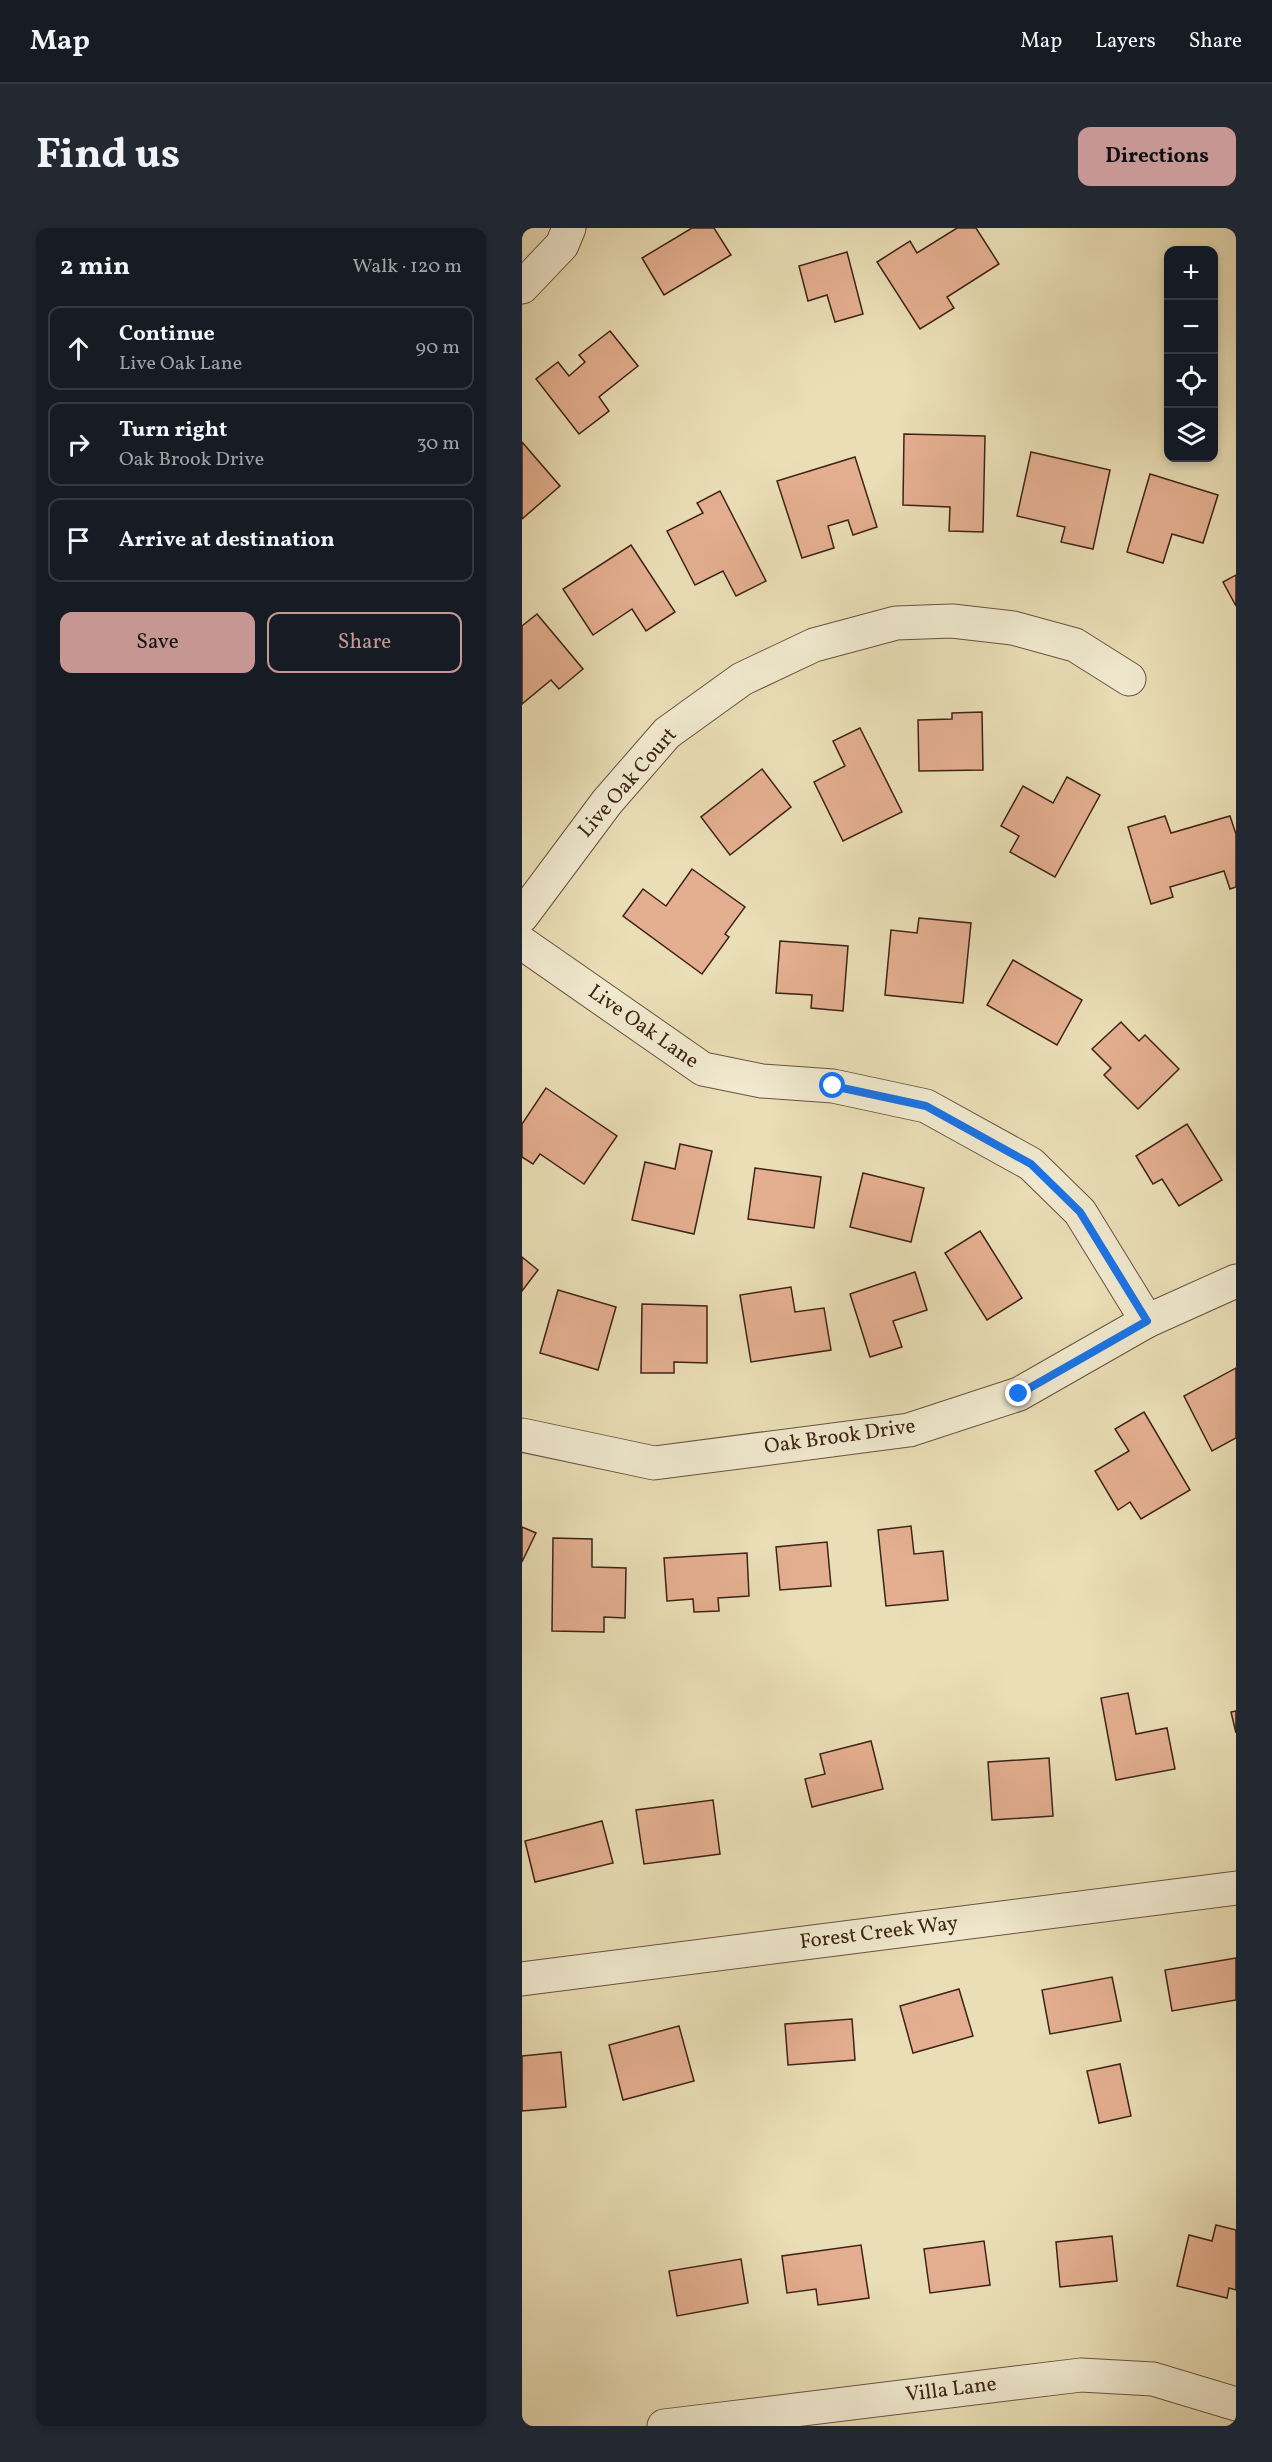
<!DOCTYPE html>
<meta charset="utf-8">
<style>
:root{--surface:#171b24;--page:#242831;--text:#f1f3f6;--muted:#9ea1a6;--line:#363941;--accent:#c59692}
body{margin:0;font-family:Vollkorn,serif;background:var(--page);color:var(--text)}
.controls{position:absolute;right:18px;top:18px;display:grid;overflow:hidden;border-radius:12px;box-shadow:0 3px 9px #0003}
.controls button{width:54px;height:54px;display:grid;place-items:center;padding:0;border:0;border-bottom:2px solid var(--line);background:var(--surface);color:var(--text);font:30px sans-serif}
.stop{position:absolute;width:18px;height:18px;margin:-14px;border:4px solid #1a73e8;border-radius:50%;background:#fff}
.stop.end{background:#1a73e8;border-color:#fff;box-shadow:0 2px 6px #0008}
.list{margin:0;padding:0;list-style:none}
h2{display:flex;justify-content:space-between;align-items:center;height:78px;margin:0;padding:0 24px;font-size:26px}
h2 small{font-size:20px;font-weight:400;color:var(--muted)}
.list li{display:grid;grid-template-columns:39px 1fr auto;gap:18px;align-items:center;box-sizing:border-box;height:84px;margin:0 12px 12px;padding:0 12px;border:2px solid var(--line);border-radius:12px}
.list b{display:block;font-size:22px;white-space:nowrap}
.list p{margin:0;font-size:20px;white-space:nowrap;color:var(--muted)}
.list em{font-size:20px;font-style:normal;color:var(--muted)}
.actions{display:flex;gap:12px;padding:18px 24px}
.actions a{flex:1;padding:14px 0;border:2px solid var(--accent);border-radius:12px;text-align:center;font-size:21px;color:var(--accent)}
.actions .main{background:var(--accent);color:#111}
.icon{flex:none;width:33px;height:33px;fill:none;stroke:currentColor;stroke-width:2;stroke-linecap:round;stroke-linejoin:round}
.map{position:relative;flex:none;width:714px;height:2198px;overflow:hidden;border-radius:12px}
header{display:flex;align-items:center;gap:36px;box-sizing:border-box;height:84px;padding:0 30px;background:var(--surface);border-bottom:2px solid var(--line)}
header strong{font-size:28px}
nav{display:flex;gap:33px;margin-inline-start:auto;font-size:21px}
.intro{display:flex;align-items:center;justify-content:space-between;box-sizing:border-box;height:144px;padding:0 36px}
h1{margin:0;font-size:42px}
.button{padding:15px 27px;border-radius:12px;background:var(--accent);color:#111;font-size:21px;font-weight:700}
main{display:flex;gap:36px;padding:0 36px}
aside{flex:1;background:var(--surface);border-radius:12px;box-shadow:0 3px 9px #0003}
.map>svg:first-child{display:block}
.building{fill:#e4af90;stroke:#3e2317;stroke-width:1.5}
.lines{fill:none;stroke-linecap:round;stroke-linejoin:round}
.minor-casing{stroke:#69523f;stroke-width:35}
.minor{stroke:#f1ead0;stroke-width:33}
.route{stroke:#1a73e8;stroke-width:8}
.labels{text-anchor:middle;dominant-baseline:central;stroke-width:5;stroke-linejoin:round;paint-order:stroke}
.street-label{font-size:21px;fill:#3e2317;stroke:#f1ead0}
</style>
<header>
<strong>Map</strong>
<nav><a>Map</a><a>Layers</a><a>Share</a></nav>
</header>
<div class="intro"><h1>Find us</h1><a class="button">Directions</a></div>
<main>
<aside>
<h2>2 min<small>Walk · 120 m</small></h2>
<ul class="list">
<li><svg class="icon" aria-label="ahead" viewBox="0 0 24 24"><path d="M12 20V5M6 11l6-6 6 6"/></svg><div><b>Continue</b><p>Live Oak Lane</p></div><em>90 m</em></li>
<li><svg class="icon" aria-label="right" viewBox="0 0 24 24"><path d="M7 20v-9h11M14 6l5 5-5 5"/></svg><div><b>Turn right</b><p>Oak Brook Drive</p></div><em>30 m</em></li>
<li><svg class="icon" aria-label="arrive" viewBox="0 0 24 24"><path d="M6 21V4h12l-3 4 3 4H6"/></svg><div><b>Arrive at destination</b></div></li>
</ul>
<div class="actions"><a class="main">Save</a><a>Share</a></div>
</aside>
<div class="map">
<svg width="714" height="2198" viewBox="0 0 714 2198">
<rect width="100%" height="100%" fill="#eadeb6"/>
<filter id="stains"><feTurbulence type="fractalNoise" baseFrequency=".00333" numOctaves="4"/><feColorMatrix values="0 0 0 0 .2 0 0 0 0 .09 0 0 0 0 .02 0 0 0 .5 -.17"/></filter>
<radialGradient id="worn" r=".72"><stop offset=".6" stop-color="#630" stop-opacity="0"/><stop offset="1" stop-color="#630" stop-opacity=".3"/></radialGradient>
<g class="building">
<polygon points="170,0 192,0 209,27 142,67 120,30"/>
<polygon points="435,0 454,0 477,36 425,69 432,80 398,101 355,34 388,13 395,25"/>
<polygon points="325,24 341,86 313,94 305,67 286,73 277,38"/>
<polygon points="88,103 116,138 77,169 87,183 57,206 14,151 36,134 47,148 63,134 57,127"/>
<polygon points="382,206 463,208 461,304 427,303 428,279 381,277"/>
<polygon points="0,214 38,258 0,291"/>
<polygon points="509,224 588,242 571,321 539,314 543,299 495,288"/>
<polygon points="333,229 355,299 331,307 326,292 306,298 312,320 280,330 255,253"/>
<polygon points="628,246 696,267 681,315 650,306 641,335 605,324"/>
<polygon points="198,263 244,353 214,368 201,343 173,357 145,303 181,285 175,275"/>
<polygon points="109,317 153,384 124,403 110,381 71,407 41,361"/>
<polygon points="714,347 714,378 701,354"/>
<polygon points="15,386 61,441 37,461 29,452 0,476 0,398"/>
<polygon points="460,484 461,542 397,543 396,492 430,491 430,485"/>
<polygon points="338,500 380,584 321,613 292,554 323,538 311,513"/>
<polygon points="240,541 269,579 208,627 179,589"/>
<polygon points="545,549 578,567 533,649 488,624 497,608 479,598 501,558 531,575"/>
<polygon points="643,588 649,605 708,588 714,606 714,659 708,661 702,643 648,659 651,669 629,676 606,599"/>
<polygon points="170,641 223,679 203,706 207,709 180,746 101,688 121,661 144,678"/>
<polygon points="397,690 449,695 441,775 363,767 369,702 395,705"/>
<polygon points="258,713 326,718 321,783 289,780 290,767 254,765"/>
<polygon points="491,732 560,772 535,817 465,777"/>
<polygon points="599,794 617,813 623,807 657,841 616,881 582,847 589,840 570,821"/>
<polygon points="24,860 95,908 62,956 18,926 11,936 0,929 0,896"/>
<polygon points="665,896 700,952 657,978 640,951 631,956 614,928"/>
<polygon points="158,916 190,923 172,1006 110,992 123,934 153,941"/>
<polygon points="233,940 299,949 292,1000 226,991"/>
<polygon points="341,945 402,960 389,1014 328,999"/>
<polygon points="458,1003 500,1070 465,1092 423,1025"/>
<polygon points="0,1029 16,1042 0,1063"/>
<polygon points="393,1044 405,1082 371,1093 380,1119 348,1129 328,1066"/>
<polygon points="269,1059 273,1084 302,1080 309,1122 229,1134 218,1067"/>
<polygon points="36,1062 94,1079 76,1142 18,1125"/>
<polygon points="120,1076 185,1078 185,1135 152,1134 152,1145 119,1145"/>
<polygon points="714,1140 714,1210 690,1223 662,1168"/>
<polygon points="622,1184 668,1262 619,1291 608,1274 596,1282 573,1243 607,1223 593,1201"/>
<polygon points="389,1298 392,1326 421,1323 426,1372 364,1378 356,1302"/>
<polygon points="0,1299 14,1305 0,1334"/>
<polygon points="31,1310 70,1311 70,1339 104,1340 103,1390 82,1389 82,1404 30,1403"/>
<polygon points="305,1314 309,1358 258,1362 254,1319"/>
<polygon points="225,1325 227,1368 196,1370 197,1383 172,1384 171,1371 145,1373 142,1330"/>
<polygon points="606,1465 614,1506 645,1500 653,1541 594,1552 579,1470"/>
<polygon points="714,1483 714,1505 709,1484"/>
<polygon points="349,1513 361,1561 290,1579 283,1551 303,1546 298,1526"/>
<polygon points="527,1530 531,1588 470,1592 466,1534"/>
<polygon points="191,1572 198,1626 122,1636 114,1582"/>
<polygon points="80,1593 91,1635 13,1654 3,1613"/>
<polygon points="714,1730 714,1772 650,1783 643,1742"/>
<polygon points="590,1749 599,1793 528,1806 520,1762"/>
<polygon points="437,1761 451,1808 391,1825 378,1778"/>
<polygon points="330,1791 333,1832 266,1837 263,1796"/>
<polygon points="157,1798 172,1853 101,1872 87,1817"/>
<polygon points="39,1824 44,1879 0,1883 0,1828"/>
<polygon points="598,1836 609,1888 577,1895 565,1843"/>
<polygon points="694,1997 714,2002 714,2062 707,2060 705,2070 655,2058 667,2007 690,2013"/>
<polygon points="590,2008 595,2053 538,2059 534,2014"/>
<polygon points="462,2013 468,2057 408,2065 402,2021"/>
<polygon points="339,2017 347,2070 296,2077 294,2061 265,2065 260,2028"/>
<polygon points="219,2031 226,2075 155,2088 147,2043"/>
</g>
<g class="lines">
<g class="minor-casing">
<g id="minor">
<polyline points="0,59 40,17 47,0"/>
<polyline points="0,688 85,574 145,505 220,451 292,417 374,395 430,393 491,400 553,417 607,451"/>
<polyline points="0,715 181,841 240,853 311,858 404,878 509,936 558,984 625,1093"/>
<polyline points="0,1207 132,1235 387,1202 497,1166 625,1093 714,1053"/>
<polyline points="0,1751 714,1660"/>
<polyline points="142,2198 559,2147 631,2151 714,2176"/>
</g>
</g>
<use href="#minor" class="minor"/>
</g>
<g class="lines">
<polyline class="route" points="311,858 404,878 509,936 558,984 625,1093 497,1166"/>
</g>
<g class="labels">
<g class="street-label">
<text transform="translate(106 555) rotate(-49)">Live Oak Court</text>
<text transform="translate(121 799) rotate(35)">Live Oak Lane</text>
<text transform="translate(318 1209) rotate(-8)">Oak Brook Drive</text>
<text transform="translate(357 1705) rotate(-7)">Forest Creek Way</text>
<text transform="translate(429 2162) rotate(-7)">Villa Lane</text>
</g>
</g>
<rect width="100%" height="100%" filter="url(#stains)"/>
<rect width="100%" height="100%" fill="url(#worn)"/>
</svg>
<div class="controls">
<button>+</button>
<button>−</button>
<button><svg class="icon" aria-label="locate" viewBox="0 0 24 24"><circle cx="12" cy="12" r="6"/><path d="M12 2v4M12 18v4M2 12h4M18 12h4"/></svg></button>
<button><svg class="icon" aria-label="layers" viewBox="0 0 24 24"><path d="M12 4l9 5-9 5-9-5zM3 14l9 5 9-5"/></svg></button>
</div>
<div class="stop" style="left:311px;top:858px"></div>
<div class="stop end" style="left:497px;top:1166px"></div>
</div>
</main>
